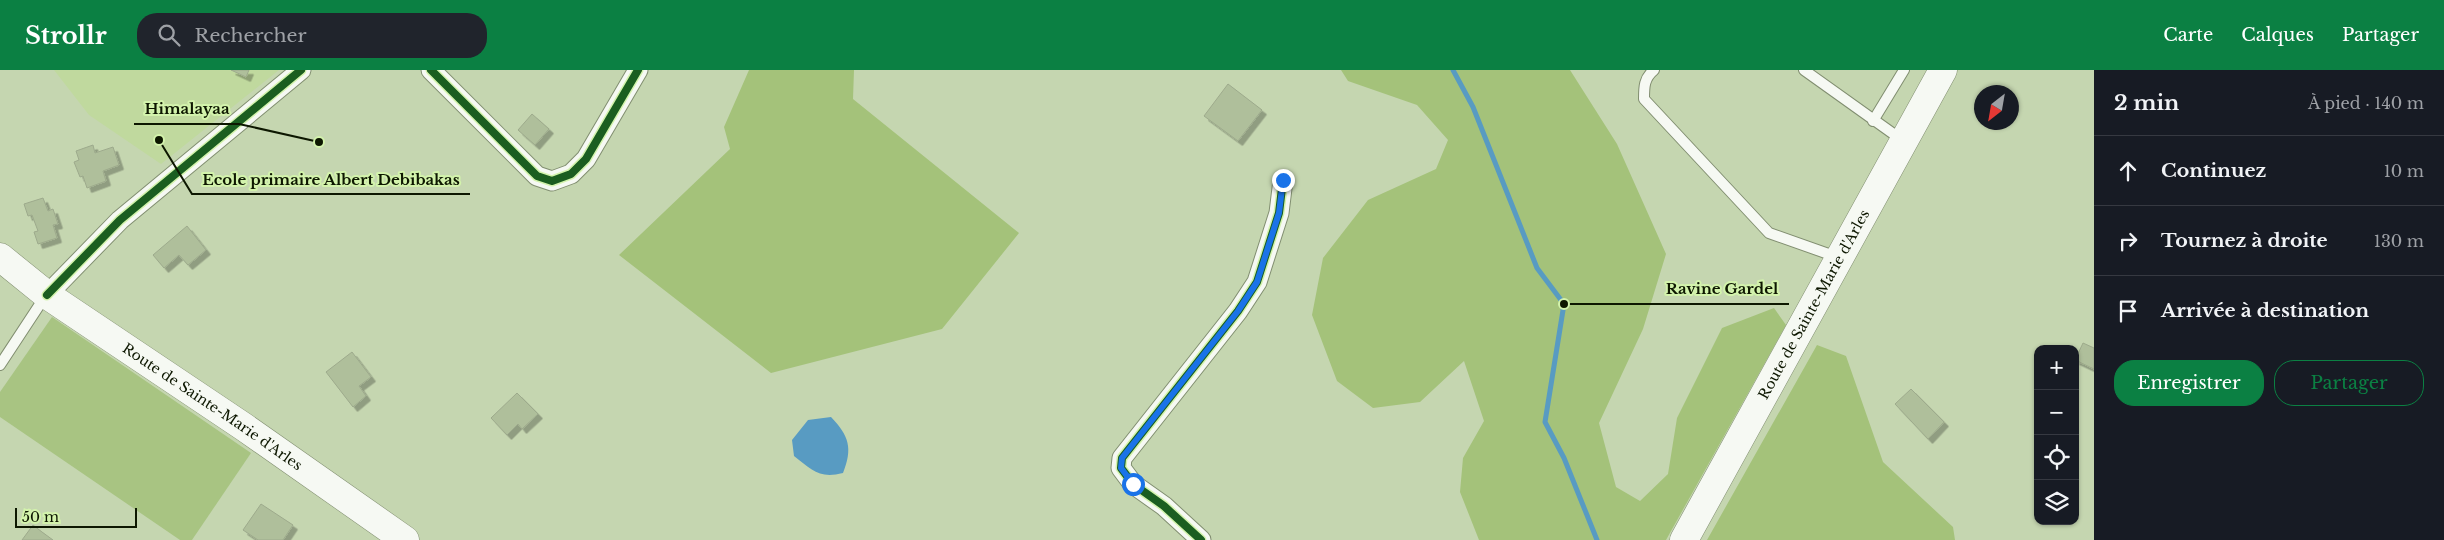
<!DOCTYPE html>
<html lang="fr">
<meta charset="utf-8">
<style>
:root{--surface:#171b24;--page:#20242c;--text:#f1f3f6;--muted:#9ea1a6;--line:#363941;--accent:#0b8043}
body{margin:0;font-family:"Libre Baskerville",serif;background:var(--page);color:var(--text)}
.controls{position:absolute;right:15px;bottom:15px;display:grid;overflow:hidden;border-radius:10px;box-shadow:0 1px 4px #0004}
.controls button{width:45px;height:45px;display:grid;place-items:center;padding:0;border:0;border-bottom:1px solid var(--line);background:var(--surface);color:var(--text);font:25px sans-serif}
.compass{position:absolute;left:1974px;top:15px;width:45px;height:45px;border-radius:50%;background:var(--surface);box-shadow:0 1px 4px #0004;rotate:211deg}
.scale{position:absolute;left:15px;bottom:12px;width:122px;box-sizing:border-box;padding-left:5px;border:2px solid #0d1700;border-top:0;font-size:14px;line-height:18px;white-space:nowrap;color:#0d1700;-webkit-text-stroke:4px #d3f3ac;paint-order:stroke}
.stop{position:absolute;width:15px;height:15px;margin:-11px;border:4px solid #1a73e8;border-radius:50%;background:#fff}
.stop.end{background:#1a73e8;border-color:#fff;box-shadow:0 1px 5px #0008}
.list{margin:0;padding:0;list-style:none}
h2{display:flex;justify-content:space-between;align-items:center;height:65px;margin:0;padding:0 20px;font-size:21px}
h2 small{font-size:16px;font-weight:400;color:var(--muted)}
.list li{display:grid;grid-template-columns:32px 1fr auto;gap:15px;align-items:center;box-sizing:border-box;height:70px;padding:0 20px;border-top:1px solid var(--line)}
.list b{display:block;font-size:19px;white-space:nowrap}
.list em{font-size:16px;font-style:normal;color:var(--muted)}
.actions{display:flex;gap:10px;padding:15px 20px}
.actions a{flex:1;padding:11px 0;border:1px solid var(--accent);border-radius:20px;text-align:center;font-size:18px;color:var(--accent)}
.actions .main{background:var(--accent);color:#fff}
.icon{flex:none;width:28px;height:28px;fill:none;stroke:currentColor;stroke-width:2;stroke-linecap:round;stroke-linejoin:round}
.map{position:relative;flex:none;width:2094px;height:470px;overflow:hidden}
header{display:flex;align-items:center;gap:30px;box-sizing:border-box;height:70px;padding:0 25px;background:var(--accent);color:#fff}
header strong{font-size:24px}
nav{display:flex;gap:28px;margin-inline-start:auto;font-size:18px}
.search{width:350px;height:45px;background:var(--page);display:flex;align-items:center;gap:12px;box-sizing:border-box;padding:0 18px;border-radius:20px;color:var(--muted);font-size:19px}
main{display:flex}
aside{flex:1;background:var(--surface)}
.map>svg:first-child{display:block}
.built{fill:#c0d99e}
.green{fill:#a8c482}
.forest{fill:#a4c27a}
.water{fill:#589bc2}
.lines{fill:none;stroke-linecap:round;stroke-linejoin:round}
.stream{stroke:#589bc2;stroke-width:5}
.building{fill:#afbf9b;stroke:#9daa8c;filter:url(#shadow)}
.lane-casing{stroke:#818e70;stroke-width:12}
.street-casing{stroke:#818e70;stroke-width:21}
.secondary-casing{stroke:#818e70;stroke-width:29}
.lane{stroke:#f6f9f3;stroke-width:10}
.street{stroke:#f6f9f3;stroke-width:19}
.secondary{stroke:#f6f9f3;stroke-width:28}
.cycleway-casing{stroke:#d3f3ac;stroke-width:11}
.cycleway{stroke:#1b5e20;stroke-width:8}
.route{stroke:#1a73e8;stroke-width:6}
.labels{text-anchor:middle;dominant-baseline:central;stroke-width:4;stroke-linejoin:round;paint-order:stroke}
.street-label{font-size:14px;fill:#0d1700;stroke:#d3f3ac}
.leader{fill:none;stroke:#0d1700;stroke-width:2}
.callout-dot{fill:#0d1700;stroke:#d3f3ac;stroke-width:2}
.callout-label{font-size:15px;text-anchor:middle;font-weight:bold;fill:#0d1700;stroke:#d3f3ac;stroke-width:4;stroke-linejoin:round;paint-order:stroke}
</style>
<header>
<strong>Strollr</strong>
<div class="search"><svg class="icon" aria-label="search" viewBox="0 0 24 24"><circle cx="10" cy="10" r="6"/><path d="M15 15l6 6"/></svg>Rechercher</div>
<nav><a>Carte</a><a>Calques</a><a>Partager</a></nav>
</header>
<main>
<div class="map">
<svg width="2094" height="470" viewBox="0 0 2094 470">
<defs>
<filter id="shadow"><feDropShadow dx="4.5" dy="4.5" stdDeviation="0" flood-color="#0004"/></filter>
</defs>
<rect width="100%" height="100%" fill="#c5d6b0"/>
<polygon class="built" points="54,0 279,0 161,94 89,45"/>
<polygon class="green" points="52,247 251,383 192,470 180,470 0,347 0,322"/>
<g class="forest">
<polygon points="749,0 854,0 853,29 1019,163 942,259 771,303 619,185 730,79 724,57"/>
<polygon points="1341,0 1570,0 1617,74 1666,184 1643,259 1599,353 1616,417 1640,431 1668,404 1677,348 1722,258 1774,238 1786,255 1666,470 1479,470 1460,422 1463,388 1484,351 1464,291 1420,332 1373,338 1337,311 1312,245 1323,188 1368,130 1436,99 1448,70 1417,35 1348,11"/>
<polygon points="1817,275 1846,286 1883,392 1953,457 1955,470 1707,470"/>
</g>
<path class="water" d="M831 347C849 366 853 378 843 403 819 409 812 400 794 386L792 370 808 350Z"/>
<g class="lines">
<polyline class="stream" points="1453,0 1473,37 1537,198 1564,234 1545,352 1564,388 1597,470"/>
</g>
<g class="building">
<polygon points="231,0 249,0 246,7"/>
<polygon points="1228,14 1262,40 1238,71 1204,46"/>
<polygon points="532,44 549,59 535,75 518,60"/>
<polygon points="93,75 95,83 113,77 119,95 103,101 106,111 87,118 83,106 80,107 74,92 79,90 76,81"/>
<polygon points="43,128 48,141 53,139 58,154 53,155 57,168 38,174 34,162 38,161 32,145 28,146 24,134"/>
<polygon points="187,156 206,180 188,195 179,185 164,198 153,185"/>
<polygon points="2083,273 2094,278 2094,299 2075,290"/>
<polygon points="352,282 371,307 359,316 366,326 353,337 326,302"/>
<polygon points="1911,319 1944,352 1928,369 1895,334"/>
<polygon points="517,323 538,344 522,359 518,354 507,365 491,348"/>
<polygon points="261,434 293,455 283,470 258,470 243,460"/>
<polygon points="33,455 42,462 53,470 22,470"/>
</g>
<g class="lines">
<g class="lane-casing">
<g id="lane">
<path d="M1654 0C1644 8 1644 17 1644 29L1769 163 1837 187"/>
<polyline points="1804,0 1902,70"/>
<polyline points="1873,51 1904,0"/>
<polyline points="0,295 46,225"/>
</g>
</g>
<g class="street-casing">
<g id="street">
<polyline points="431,0 537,106 552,111 571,104 586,89 638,0"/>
<polyline points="47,225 120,150 301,0"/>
<polyline points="1201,470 1164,436 1133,414 1121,398 1122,388 1238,241 1257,212 1279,143 1283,110"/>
</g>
</g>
<g class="secondary-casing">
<g id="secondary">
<path id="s1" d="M0 187 47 225 244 357 405 470"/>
<path id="s2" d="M1684 470 1943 0"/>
</g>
</g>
<use href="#lane" class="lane"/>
<use href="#street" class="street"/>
<use href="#secondary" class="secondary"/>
<g class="cycleway-casing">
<g id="cycleway">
<polyline points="431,0 537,106 552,111 571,104 586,89 638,0"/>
<polyline points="47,225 120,150 301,0"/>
<polyline points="1201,470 1164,436 1133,414 1121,398 1122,388 1238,241 1257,212 1279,143 1283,110"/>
</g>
</g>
<use href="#cycleway" class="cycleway"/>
</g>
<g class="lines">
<polyline class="route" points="1133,414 1121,398 1122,388 1238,241 1257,212 1279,143 1283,110"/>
</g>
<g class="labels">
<g class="street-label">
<text stroke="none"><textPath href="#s2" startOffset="269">Route de Sainte-Marie d'Arles</textPath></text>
<text stroke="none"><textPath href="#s1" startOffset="260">Route de Sainte-Marie d'Arles</textPath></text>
</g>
</g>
<path class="leader" d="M319 72L239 54H134M159 70L192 124H470M1564 234L1656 234H1789"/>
<g class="callout-dot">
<circle cx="319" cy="72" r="5"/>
<circle cx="159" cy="70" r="5"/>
<circle cx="1564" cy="234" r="5"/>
</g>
<g class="callout-label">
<text x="187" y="44">Himalayaa</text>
<text x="331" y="115">Ecole primaire Albert Debibakas</text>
<text x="1722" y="224">Ravine Gardel</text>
</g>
</svg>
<div class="controls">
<button>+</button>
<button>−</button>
<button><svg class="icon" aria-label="locate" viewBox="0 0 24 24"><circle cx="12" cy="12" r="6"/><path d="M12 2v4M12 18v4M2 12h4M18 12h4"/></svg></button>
<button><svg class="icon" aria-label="layers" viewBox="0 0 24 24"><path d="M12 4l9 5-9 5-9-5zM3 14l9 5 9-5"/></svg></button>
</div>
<svg class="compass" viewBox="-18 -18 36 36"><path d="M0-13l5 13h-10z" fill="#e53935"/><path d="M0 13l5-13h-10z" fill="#9ea1a6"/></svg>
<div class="scale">50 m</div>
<div class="stop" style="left:1133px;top:414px"></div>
<div class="stop end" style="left:1283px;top:110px"></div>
</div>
<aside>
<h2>2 min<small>À pied · 140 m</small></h2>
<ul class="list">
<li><svg class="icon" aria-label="ahead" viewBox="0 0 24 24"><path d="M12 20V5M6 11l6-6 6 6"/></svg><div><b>Continuez</b></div><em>10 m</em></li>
<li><svg class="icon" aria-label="right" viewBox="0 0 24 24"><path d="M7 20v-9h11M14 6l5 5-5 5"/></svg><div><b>Tournez à droite</b></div><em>130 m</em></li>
<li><svg class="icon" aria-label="arrive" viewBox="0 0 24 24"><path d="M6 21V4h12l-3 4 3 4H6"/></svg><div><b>Arrivée à destination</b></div></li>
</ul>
<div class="actions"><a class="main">Enregistrer</a><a>Partager</a></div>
</aside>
</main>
